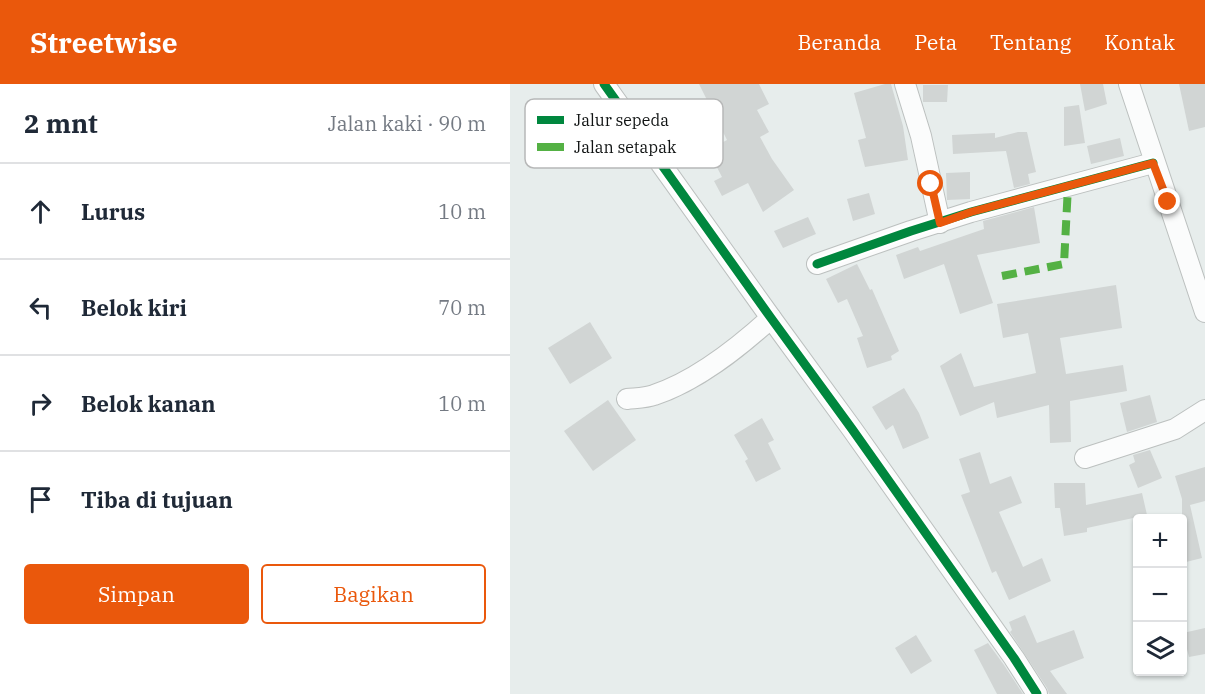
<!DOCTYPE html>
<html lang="id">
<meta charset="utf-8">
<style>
:root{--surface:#fff;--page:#f6f6f7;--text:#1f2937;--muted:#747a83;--line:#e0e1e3;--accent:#ea580c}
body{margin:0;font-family:"IBM Plex Serif",serif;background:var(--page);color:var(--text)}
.controls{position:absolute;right:18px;bottom:18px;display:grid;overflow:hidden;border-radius:6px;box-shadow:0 2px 4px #0004}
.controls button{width:54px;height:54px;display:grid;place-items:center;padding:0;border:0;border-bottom:2px solid var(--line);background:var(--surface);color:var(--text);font:30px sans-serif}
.stop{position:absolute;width:18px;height:18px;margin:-14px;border:4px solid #ea580c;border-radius:50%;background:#fff}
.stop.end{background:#ea580c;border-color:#fff;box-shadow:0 2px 6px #0008}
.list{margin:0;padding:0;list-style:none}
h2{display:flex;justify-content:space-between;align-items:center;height:78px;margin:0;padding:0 24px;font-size:26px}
h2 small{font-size:20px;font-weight:400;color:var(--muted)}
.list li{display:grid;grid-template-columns:39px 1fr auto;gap:18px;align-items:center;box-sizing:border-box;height:96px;padding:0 24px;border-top:2px solid var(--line)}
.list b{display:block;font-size:22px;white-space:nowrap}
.list em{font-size:20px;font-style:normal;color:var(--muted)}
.actions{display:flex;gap:12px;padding:18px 24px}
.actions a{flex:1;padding:14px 0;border:2px solid var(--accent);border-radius:6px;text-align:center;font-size:21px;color:var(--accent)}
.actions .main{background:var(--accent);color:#fff}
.icon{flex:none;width:33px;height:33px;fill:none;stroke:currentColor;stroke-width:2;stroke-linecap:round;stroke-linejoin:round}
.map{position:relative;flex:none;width:695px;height:610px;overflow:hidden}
header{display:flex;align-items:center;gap:36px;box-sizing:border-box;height:84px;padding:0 30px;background:var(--accent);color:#fff}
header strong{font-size:28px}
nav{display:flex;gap:33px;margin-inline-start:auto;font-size:21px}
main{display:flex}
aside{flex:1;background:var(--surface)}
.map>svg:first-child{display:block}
.building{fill:#d1d5d4}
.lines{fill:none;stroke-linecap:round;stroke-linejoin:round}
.minor-casing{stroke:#bcc0bf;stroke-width:22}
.minor{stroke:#fbfcfc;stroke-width:20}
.quiet{stroke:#54b144;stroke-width:8;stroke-dasharray:15 8;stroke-linecap:butt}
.cycleway-casing{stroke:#fff;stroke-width:13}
.cycleway{stroke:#00873e;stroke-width:9}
.route{stroke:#ea580c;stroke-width:8}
.key{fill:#fff;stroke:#b7b8b8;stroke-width:1.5}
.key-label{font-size:16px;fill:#101313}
</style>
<header>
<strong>Streetwise</strong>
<nav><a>Beranda</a><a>Peta</a><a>Tentang</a><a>Kontak</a></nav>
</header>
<main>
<aside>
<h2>2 mnt<small>Jalan kaki · 90 m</small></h2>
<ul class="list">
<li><svg class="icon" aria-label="ahead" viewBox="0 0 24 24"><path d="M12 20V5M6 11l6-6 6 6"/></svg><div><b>Lurus</b></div><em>10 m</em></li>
<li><svg class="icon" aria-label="left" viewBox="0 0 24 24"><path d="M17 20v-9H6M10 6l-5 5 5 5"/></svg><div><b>Belok kiri</b></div><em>70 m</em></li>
<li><svg class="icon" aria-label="right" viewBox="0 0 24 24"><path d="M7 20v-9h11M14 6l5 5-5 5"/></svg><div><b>Belok kanan</b></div><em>10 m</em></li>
<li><svg class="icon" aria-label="arrive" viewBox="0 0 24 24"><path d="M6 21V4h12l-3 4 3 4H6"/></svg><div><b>Tiba di tujuan</b></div></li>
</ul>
<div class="actions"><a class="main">Simpan</a><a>Bagikan</a></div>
</aside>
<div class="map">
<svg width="695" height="610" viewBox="0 0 695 610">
<rect width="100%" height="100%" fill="#e7edec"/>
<g class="building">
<polygon points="189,0 249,0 259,20 247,26 259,48 250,53 262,75 284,106 253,128 238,99 212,112 204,97 212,93 198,66 217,56"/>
<polygon points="375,0 381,0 393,42 398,76 355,83 348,56 356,54 344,9"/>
<polygon points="570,0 593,0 597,20 575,27"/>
<polygon points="669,0 695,0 695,43 679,47"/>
<polygon points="413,1 438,1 437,18 413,18"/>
<polygon points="569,21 575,59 554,62 554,23"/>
<polygon points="508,48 517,48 526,88 518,90 520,100 504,104 496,67 443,70 442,51 485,49 485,54"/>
<polygon points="610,54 614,72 581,80 577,62"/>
<polygon points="460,88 460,115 437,116 436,89"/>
<polygon points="359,109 365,130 343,137 337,115"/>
<polygon points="524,123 530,159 467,171 483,219 450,230 434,180 394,195 386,171 408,163 410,167 474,145 473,137"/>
<polygon points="298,133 306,150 273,164 264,147"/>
<polygon points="347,180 360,206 362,205 389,267 381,272 382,276 357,284 347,254 353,252 337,215 328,219 316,195"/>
<polygon points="606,201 612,244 550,254 556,290 613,281 617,307 560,317 561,358 540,359 539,321 487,334 484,318 450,332 430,282 451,269 464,303 526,289 518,249 493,254 487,220"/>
<polygon points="80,238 102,274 60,300 38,264"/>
<polygon points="394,304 409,329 419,354 393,365 383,341 376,346 362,323"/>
<polygon points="640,311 647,338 617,348 610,319"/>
<polygon points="98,316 126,356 83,387 54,347"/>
<polygon points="252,334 264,356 258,359 271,385 246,398 235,377 238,375 224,351"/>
<polygon points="640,366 652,394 628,404 619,381 625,378 623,371"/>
<polygon points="470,368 480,400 501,392 512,419 489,428 513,483 532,474 541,497 499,516 486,487 482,489 451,411 460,408 449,375"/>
<polygon points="695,383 695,417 680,421 692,474 672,479 672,415 665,392"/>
<polygon points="544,399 575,399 576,421 632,409 637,431 577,444 577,448 554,452 550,424 545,424"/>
<polygon points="515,531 527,559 564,546 574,574 540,587 557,610 539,610 537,604 500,548 502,546 499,538"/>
<polygon points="695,544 695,570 679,573 673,549"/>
<polygon points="406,551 422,577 401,590 385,564"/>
<polygon points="478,559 494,581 513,610 487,610 464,566"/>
</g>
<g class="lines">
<g class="minor-casing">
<g id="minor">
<polyline points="94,0 261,234 342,345 504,574 527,610"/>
<polyline points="395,0 411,52 430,139"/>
<polyline points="619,0 695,228"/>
<polyline points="307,180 401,147 461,128 643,79"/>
<path d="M117 315C126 314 136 314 144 311 187 297 228 264 261 234"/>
<polyline points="575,374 665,345 695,326"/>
</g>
</g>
<use href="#minor" class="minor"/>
<polyline class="quiet" points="492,192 554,180 558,102"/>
<g class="cycleway-casing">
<g id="cycleway">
<polyline points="94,0 261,234 342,345 504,574 527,610"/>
<polyline points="307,180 401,147 461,128 643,79"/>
</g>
</g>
<use href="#cycleway" class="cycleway"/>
</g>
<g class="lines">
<polyline class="route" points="421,100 430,139 461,128 643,79 658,118"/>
</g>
<rect x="15" y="15" width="198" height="69" rx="9" class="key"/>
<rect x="27" y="32" width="27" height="8" fill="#00873e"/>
<rect x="27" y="59" width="27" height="8" fill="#54b144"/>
<g class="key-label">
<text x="64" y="42">Jalur sepeda</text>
<text x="64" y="69">Jalan setapak</text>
</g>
</svg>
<div class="controls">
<button>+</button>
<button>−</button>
<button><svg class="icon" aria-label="layers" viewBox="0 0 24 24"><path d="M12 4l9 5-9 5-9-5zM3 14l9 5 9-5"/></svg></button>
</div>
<div class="stop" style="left:421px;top:100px"></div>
<div class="stop end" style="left:658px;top:118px"></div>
</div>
</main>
